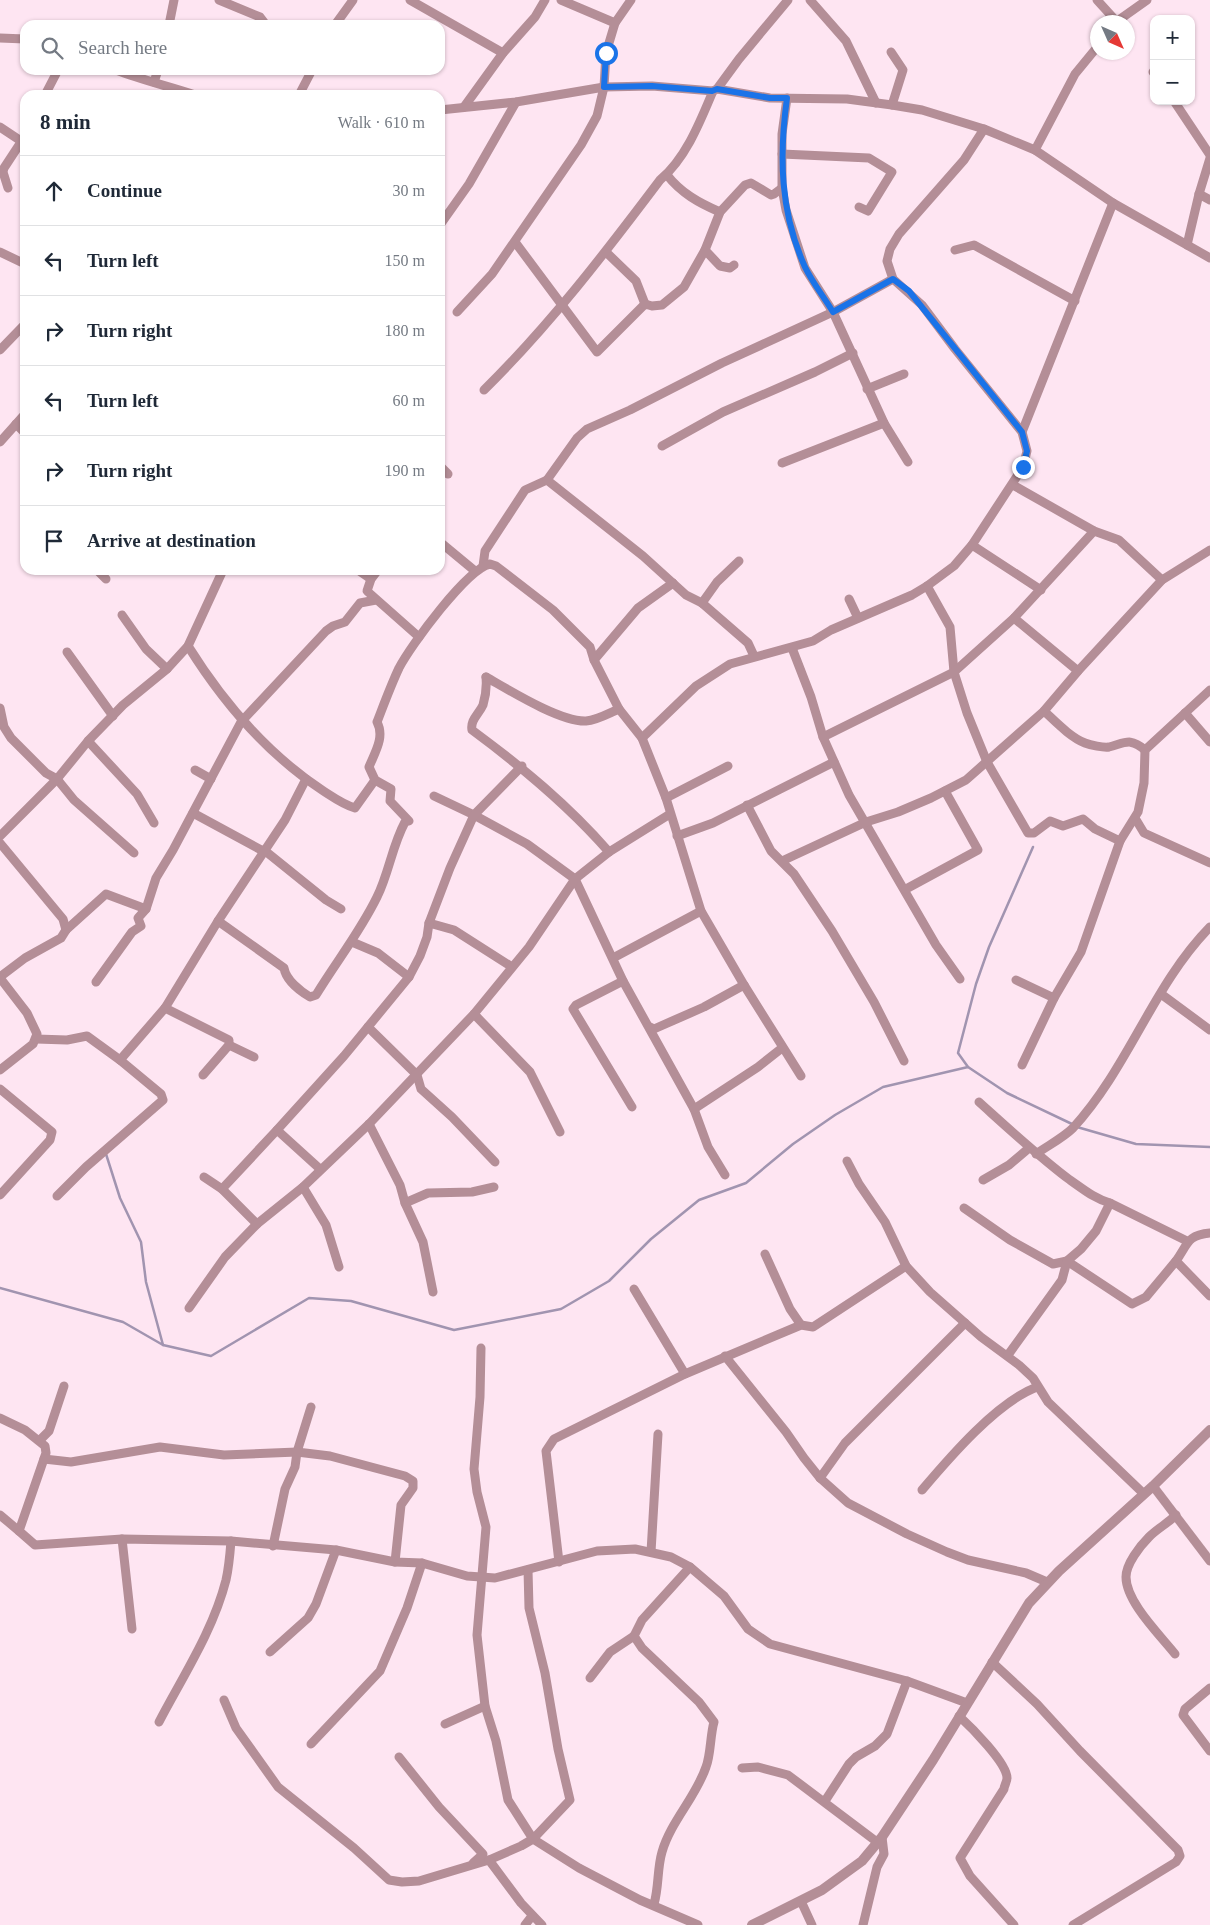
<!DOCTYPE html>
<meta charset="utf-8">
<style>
:root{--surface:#fff;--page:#f2f2f3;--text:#1f2937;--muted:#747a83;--line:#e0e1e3}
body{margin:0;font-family:Georgia,serif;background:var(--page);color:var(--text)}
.controls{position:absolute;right:15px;top:15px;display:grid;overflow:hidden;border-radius:10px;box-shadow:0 1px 4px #0004}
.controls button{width:45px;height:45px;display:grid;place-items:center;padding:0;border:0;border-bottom:1px solid var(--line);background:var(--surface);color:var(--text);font:25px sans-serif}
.compass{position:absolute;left:1090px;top:15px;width:45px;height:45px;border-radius:50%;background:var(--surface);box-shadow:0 1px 4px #0004;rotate:135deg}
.stop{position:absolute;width:15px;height:15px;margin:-11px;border:4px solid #1a73e8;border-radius:50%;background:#fff}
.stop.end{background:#1a73e8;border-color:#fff;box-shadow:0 1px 5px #0008}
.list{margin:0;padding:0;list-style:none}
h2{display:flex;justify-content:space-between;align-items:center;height:65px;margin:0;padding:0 20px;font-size:21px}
h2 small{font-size:16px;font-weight:400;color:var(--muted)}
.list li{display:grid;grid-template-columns:32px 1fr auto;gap:15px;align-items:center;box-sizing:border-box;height:70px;padding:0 20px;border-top:1px solid var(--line)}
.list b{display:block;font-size:19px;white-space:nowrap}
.list em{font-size:16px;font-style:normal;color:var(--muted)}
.icon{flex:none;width:28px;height:28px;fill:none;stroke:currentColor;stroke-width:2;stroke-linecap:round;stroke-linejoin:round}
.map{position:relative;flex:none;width:1210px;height:1925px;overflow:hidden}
.search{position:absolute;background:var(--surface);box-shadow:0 1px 4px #0004;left:20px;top:20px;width:425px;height:55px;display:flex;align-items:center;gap:12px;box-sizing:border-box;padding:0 18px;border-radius:15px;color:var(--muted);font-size:19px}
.panel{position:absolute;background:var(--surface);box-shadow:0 1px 4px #0004;left:20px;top:90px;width:425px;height:485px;border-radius:15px}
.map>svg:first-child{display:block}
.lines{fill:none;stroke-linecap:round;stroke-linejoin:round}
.stream{stroke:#a194b0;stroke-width:2.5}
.minor{stroke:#b48e97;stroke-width:9}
.tertiary{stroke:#b48e97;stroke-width:10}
.route{stroke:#1a73e8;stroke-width:6}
</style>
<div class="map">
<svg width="1210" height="1925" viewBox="0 0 1210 1925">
<rect width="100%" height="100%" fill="#fee5f2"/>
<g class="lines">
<g class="stream">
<polyline points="968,1067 958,1053 976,984 989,947 1033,847"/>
<polyline points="1077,1127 1136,1144 1210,1147"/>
<polyline points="106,1154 120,1198 141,1242 146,1282 163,1345"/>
<polyline points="0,1288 123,1322 163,1345 211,1356 309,1298 351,1301 454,1330 561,1309 609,1281 651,1239 699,1200 746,1183 793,1144 835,1115 883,1087 968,1067 1007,1093 1072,1124"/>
</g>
<g class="minor">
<polyline points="219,0 260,17 266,25"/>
<polyline points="410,0 503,53"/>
<polyline points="561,0 615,23"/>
<polyline points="810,0 846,41 876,103"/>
<polyline points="1097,0 1117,22"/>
<polyline points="1116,22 1147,0"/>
<polyline points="169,25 174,0"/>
<polyline points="335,25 353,0"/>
<polyline points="0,38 25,39"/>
<polyline points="891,52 903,70 892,105"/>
<path d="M116 70C142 80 168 86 195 95"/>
<polyline points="1153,72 1154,73"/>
<polyline points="154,82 158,70"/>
<polyline points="717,89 739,59 788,0"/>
<polyline points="45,95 58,70"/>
<polyline points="299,95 312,70"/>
<polyline points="787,98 782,134 782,188 786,210 805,268 833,312 884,423 908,462"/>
<polyline points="1174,101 1210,155"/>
<polyline points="464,107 503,53 535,17 545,0"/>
<polyline points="440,110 516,102 604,87 652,86 713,91 717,89 770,98 847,99 892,105 922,110 984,129 1035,150 1113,203 1210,258"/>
<polyline points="0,127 21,141"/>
<polyline points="1035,150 1075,74 1098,46"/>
<polyline points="782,154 869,158 892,172 868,211 859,207"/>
<path d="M667 175C681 193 699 203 720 212"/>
<polyline points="8,188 3,172 4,168 25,136"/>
<polyline points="1199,194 1210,200"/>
<polyline points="440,225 469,184 516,102"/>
<polyline points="515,242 597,352 645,304 652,306 662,305 684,287 705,250 720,212 745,185 751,183 771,195 774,194 782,188"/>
<polyline points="1187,245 1199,194 1210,158"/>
<polyline points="705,250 720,266 730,268 734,265"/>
<polyline points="955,250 974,245 1075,301"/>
<polyline points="0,252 25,264"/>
<polyline points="607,253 636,281 645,304"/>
<polyline points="457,312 492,274 581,145 597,116 604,87 606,53 615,23 631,0"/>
<polyline points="0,350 25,324"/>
<polyline points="867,389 904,374"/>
<path d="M484 390C549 326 605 253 660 180 686 158 700 122 713 91"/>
<polyline points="16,424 25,433"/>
<polyline points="1022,432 1113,203"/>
<polyline points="0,442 25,414"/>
<polyline points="662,446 723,412 815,372 853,353"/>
<polyline points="782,463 884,423"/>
<polyline points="440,466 448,474"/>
<polyline points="1013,485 1094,531 1119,540 1162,580"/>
<polyline points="440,542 475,571"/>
<polyline points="972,545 1041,590"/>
<polyline points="483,566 485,551 525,490 547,480"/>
<polyline points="97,570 106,579"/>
<polyline points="358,570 371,579"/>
<polyline points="378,570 371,579 367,591 419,637"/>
<polyline points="927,586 950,627 954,672 967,713 987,762 1028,833 1034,833 1050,821 1063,826 1083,819 1095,829 1120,841"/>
<polyline points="849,599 858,618"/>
<polyline points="702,603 717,582 739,561"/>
<polyline points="122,615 146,649 167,669"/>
<polyline points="1014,618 1078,671"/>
<path d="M188 646C223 702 266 753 322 790 333 797 342 804 355 808L375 780"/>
<polyline points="792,648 811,697 823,737 849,795 936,945 960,979"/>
<polyline points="67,652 113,716"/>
<polyline points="754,656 748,643 702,603 686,595 643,556 547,480 577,438 587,429 630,410 722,363 833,312 893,279"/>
<polyline points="594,660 638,608 673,583"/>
<path d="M486 677C487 688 486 695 483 705 479 714 470 720 472 730 522 767 568 805 609 852"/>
<path d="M486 677C509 690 560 722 586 721 598 720 609 713 619 709"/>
<polyline points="0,708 4,727 11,738 46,773 57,779 74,800 134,853"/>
<path d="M1044 711C1056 722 1070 737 1085 743 1090 745 1104 748 1109 747 1125 743 1130 737 1145 750"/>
<polyline points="1185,713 1210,742"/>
<polyline points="823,737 954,672 1014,618 1094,531"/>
<polyline points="642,738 696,686 730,664 813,641 831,630 912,595 927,586 954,566 972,545 1023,467 1027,451 1022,432 955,349 922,305 893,279 887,261 890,249 899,234 964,160 984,129"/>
<polyline points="88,741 137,794 154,823"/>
<polyline points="195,770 211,779"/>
<polyline points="434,796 474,815 527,844 575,879 623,981 694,1109 708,1147 725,1175"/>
<polyline points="666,798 728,766"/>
<polyline points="747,805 771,851 794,874 832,931 874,1002 904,1061"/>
<polyline points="193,813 263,851"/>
<polyline points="1135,818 1144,833 1210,863"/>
<polyline points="0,836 57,779 88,741 123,705 167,669 188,646 223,570"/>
<polyline points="677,836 713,823 834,762"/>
<polyline points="0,843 63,919 66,930 61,938 25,958 0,977"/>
<polyline points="264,850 326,900 341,909"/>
<polyline points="782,861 866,822 898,812 931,798 966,780 1044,711 1078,671 1162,580 1210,550"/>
<polyline points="906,889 978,850 945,791"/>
<path d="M218 921 284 968C286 980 300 991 310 997L316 995C336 962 360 932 377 897 389 873 392 846 405 822L409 821 390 801 391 789 375 780 369 767C375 752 385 737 377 722 384 704 391 685 399 668 411 645 467 569 490 564L496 566 553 610 590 647 594 660 619 709 642 738 666 798 701 911 744 985 801 1076"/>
<polyline points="429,923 454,930 512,967"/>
<polyline points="66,930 106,894 146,909"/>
<polyline points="352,942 378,953 409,977"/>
<polyline points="613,958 701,911"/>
<polyline points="0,978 27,1013 37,1034 33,1044 0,1070"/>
<polyline points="1016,980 1054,998"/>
<polyline points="623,981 576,1005 573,1009 632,1107"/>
<polyline points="96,982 132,932 141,926 138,918 146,909 156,878 173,850 241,722 326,631 333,626 345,622 360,603 376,600"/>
<polyline points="1161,994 1210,1030"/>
<polyline points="165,1008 229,1040 229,1045 203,1075"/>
<polyline points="474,1014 530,1072 560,1132"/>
<polyline points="368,1027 417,1075 421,1089 452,1117 495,1162"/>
<polyline points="650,1027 654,1029 704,1007 744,985"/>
<polyline points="36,1039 67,1040 87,1036 120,1060"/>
<polyline points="229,1045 254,1057"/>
<polyline points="1022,1065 1054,998 1081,952 1120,841 1138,812 1144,783 1145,750 1210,690"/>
<polyline points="0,1089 52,1132 50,1140 0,1195"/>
<path d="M979 1102C1009 1129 1038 1156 1070 1180 1083 1189 1095 1199 1110 1203L1187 1241"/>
<polyline points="694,1109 758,1067 782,1048"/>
<polyline points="369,1124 400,1185 405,1203 423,1242 433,1292"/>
<polyline points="277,1130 344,1056 409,977 420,956 427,937 429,923 450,868 474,815 522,766"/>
<path d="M1036 1154C1047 1146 1063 1138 1073 1128 1129 1067 1153 985 1210 927"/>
<polyline points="847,1161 859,1184 885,1222 906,1266 930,1292 981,1337 1019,1365 1033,1378 1048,1402 1144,1494"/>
<polyline points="204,1177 222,1189 257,1224"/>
<polyline points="983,1180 1009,1165 1029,1148"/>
<polyline points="303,1187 326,1225 339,1267"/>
<polyline points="222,1189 277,1130 320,1169"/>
<polyline points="57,1196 86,1167 163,1100 161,1094 120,1060 165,1008 218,921 285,820 306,779"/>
<polyline points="405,1203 428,1193 472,1192 494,1187"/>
<polyline points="964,1208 1010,1240 1053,1264 1067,1261 1132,1304 1146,1297 1176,1261"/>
<path d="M1210 1233C1187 1235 1188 1244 1176 1261L1210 1296"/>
<polyline points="765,1254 790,1309 801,1325"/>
<polyline points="634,1289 685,1374"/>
<polyline points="189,1308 225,1257 257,1224 303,1187 369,1124 474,1014 529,947 575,879 609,852 670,814"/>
<polyline points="481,1348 480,1397 474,1469 477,1492 486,1527 477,1635 485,1706 496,1741 508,1800 533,1839 579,1868 640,1900 698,1925"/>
<polyline points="1008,1355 1062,1280 1067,1261 1081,1249 1096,1231 1110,1203"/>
<polyline points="725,1356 786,1432 804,1458 820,1478 848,1503 907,1534 947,1552 968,1560 1026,1573 1047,1582"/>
<polyline points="311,1407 297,1452 330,1456 405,1476 413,1481 413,1488 401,1505 395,1562"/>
<polyline points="0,1418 25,1430 45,1446 46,1453 19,1531 35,1545 122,1539 231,1541 336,1550 395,1562 422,1563 467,1576 495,1578 597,1551 635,1549 671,1557 690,1567 724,1596 748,1629 770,1644 907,1681 967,1703"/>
<polyline points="40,1440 49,1431 64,1386"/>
<polyline points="44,1459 71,1462 160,1447 224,1455 297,1452 295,1467 285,1489 273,1546"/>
<polyline points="820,1478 845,1443 965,1323"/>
<polyline points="1153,1486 1210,1561"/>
<path d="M922 1490C950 1457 997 1402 1037 1387"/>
<polyline points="0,1515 19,1531"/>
<polyline points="122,1539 132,1629"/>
<polyline points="651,1552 658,1434"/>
<polyline points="559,1562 546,1451 554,1439 685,1374 801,1325 813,1327 906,1266"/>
<polyline points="270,1652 308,1618 316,1604 336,1550"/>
<path d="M1175 1654C1160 1635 1126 1602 1126 1577 1126 1564 1140 1546 1149 1537 1157 1529 1168 1523 1176 1515"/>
<polyline points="992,1662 1037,1704 1080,1751 1178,1850 1180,1856 1176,1862 1073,1925"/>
<polyline points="590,1678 610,1652 634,1636"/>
<polyline points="1210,1688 1185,1709 1183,1715 1210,1751"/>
<polyline points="224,1700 236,1728 278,1787 354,1848 389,1880 402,1882 419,1881 489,1860 521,1846 533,1839 570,1800 558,1749 545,1673 529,1608 528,1570"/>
<path d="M959 1716C971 1727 1007 1763 1007 1778 1007 1782 1004 1786 1004 1789L960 1858 970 1876 1014 1925"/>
<path d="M159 1722C183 1676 213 1631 226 1580 229 1567 230 1554 231 1541"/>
<polyline points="445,1724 485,1706"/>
<polyline points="311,1744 380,1671 407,1608 422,1563"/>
<polyline points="399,1757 439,1807 483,1854 473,1863"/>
<polyline points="742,1768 758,1767 788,1775 877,1842"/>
<polyline points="825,1801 849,1764 856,1757 875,1746 887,1734 907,1681"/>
<polyline points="489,1860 521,1903 542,1925"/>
<polyline points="801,1901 812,1925"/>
<path d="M654 1904C659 1887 657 1869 662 1852 671 1821 696 1797 706 1767 711 1754 710 1736 714 1722L699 1702 642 1648 634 1636 642 1620 690 1567"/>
<polyline points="525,1925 532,1916"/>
<polyline points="863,1925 877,1867 884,1854 882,1837"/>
</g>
<polyline class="tertiary" points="752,1925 822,1890 862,1861 882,1837 933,1760 1029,1603 1059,1571 1153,1486 1210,1430"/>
</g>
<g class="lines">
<path class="route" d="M606 53 604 87 652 86 712 91 717 89 770 98H787C779 156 780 212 805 267 812 282 824 297 833 312L893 279 909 291 1022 432 1027 451 1023 467"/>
</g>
</svg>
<div class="controls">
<button>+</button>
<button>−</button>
</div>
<svg class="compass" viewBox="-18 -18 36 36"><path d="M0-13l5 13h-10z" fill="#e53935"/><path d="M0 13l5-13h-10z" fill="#747a83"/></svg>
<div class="stop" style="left:606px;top:53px"></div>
<div class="stop end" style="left:1023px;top:467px"></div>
<div class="search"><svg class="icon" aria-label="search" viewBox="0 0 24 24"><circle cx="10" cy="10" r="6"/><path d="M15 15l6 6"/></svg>Search here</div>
<section class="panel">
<h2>8 min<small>Walk · 610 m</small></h2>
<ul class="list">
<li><svg class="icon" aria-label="ahead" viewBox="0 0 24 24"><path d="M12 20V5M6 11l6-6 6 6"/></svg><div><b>Continue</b></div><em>30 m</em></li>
<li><svg class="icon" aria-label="left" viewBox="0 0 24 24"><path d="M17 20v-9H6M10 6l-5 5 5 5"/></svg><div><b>Turn left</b></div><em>150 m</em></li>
<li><svg class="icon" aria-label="right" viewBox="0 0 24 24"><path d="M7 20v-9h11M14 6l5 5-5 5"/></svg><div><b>Turn right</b></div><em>180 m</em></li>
<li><svg class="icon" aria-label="left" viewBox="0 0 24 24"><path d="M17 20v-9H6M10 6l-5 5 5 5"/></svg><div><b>Turn left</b></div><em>60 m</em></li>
<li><svg class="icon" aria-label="right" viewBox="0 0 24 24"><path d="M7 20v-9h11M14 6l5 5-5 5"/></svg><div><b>Turn right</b></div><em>190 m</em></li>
<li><svg class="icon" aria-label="arrive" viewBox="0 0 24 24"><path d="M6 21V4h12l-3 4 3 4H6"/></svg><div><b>Arrive at destination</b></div></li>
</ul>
</section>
</div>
